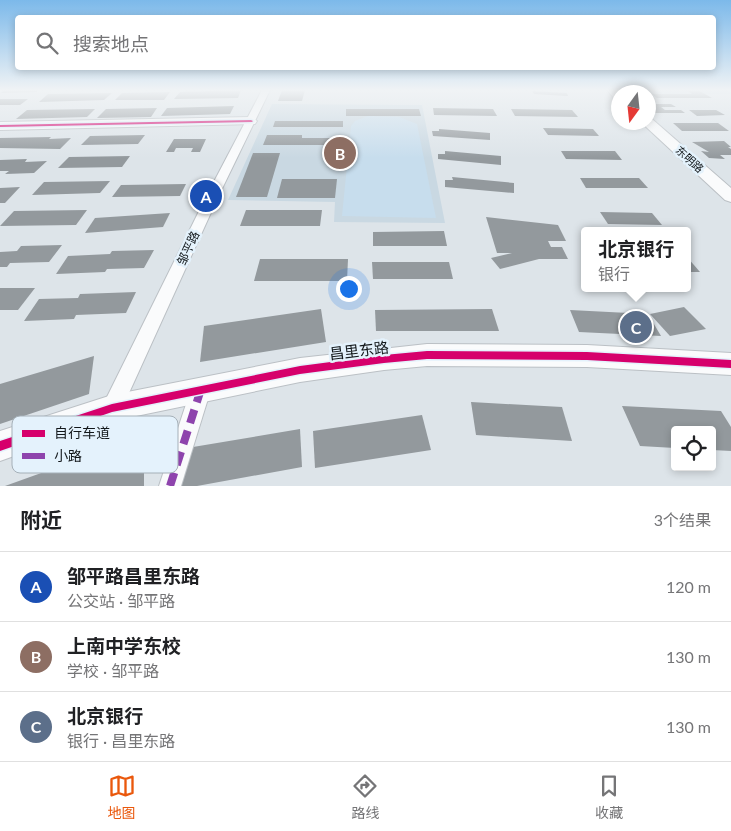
<!DOCTYPE html>
<html lang="zh">
<meta charset="utf-8">
<style>
:root{--surface:#fff;--page:#f2f2f2;--text:#202124;--muted:#757577;--line:#e0e0e0;--accent:#ea580c}
body{margin:0;font-family:Lato,"Noto Sans SC",sans-serif;background:var(--page);color:var(--text)}
.controls{position:absolute;right:15px;bottom:15px;display:grid;overflow:hidden;border-radius:5px;box-shadow:0 2px 8px #0003}
.controls button{width:45px;height:45px;display:grid;place-items:center;padding:0;border:0;border-bottom:1px solid var(--line);background:var(--surface);color:var(--text);font:25px sans-serif}
.compass{position:absolute;left:611px;top:85px;width:45px;height:45px;border-radius:50%;background:var(--surface);box-shadow:0 2px 8px #0003;rotate:195deg}
.you{position:absolute;left:348px;top:288px;width:18px;height:18px;margin:-12px;border:4px solid #fff;border-radius:50%;background:#1a73e8;box-shadow:0 0 0 8px #1a73e833}
.badge{display:grid;place-items:center;width:32px;height:32px;border-radius:50%;background:var(--accent);color:#fff;font-size:16px;font-weight:700}
.pin{position:absolute;translate:-50% -50%;border:2px solid #fff;box-shadow:0 1px 5px #0006}
.popup{position:absolute;left:581px;top:227px;width:110px;height:65px;box-sizing:border-box;display:grid;place-content:center;border-radius:5px;background:var(--surface);filter:drop-shadow(0 1px 4px #0005);font-size:16px;white-space:nowrap;color:var(--muted)}
.popup b{font-size:19px;color:var(--text)}
.popup::after{content:'';position:absolute;left:50%;top:100%;margin-left:-10px;border:10px solid transparent;border-top-color:var(--surface)}
.list{margin:0;padding:0;list-style:none}
h2{display:flex;justify-content:space-between;align-items:center;height:65px;margin:0;padding:0 20px;font-size:21px}
h2 small{font-size:16px;font-weight:400;color:var(--muted)}
.list li{display:grid;grid-template-columns:32px 1fr auto;gap:15px;align-items:center;box-sizing:border-box;height:70px;padding:0 20px;border-top:1px solid var(--line)}
.list b{display:block;font-size:19px;white-space:nowrap}
.list p{margin:0;font-size:16px;white-space:nowrap;color:var(--muted)}
.list em{font-size:16px;font-style:normal;color:var(--muted)}
.icon{flex:none;width:28px;height:28px;fill:none;stroke:currentColor;stroke-width:2;stroke-linecap:round;stroke-linejoin:round}
.map{position:relative;flex:none;width:731px;height:486px;overflow:hidden}
.search{position:absolute;background:var(--surface);box-shadow:0 2px 8px #0003;left:15px;right:15px;top:15px;height:55px;display:flex;align-items:center;gap:12px;box-sizing:border-box;padding:0 18px;border-radius:5px;color:var(--muted);font-size:19px}
.sheet{height:275px;background:var(--surface)}
nav{display:flex;justify-content:space-around;align-items:center;box-sizing:border-box;height:70px;border-top:1px solid var(--line);background:var(--surface);font-size:14px;color:var(--muted)}
nav a{display:grid;justify-items:center;gap:2px}
nav .on{color:var(--accent)}
.map>svg:first-child{display:block}
.built{fill:#c9d8e2}
.green{fill:#c7dded}
.building{fill:#93999d}
.lines{fill:none;stroke-linecap:round;stroke-linejoin:round}
.street-casing{stroke:#bbc0c5;stroke-width:2}
.secondary-casing{stroke:#bbc0c5;stroke-width:2}
.street{fill:#fafbfc;fill-rule:evenodd}
.secondary{fill:#fafbfc;fill-rule:evenodd}
.quiet{stroke:#8e44ad;stroke-width:8;stroke-dasharray:14 8;stroke-linecap:butt}
.cycleway-casing{stroke:#e4f2fc;stroke-width:3}
.cycleway{fill:#d6006c;fill-rule:evenodd}
.labels{text-anchor:middle;dominant-baseline:central;stroke-width:5;stroke-linejoin:round;paint-order:stroke}
.far-street-label{font-size:11px;fill:#12171a;stroke:#e4f2fc}
.street-label{font-size:12px;fill:#12171a;stroke:#e4f2fc}
.near-street-label{font-size:15px;fill:#12171a;stroke:#e4f2fc}
.key{fill:#e4f2fc;stroke:#a5b0b8;stroke-width:1}
.key-label{font-size:14px;fill:#12171a}
</style>
<div class="map">
<svg width="731" height="486" viewBox="0 0 731 486">
<rect width="100%" height="100%" fill="#dde4e9"/>
<g class="built">
<polygon points="626,90 731,90 731,94 649,94"/>
<polygon points="272,104 422,105 445,223 334,222 335,202 228,200"/>
</g>
<polygon class="green" points="368,116 399,117 417,124 436,218 342,216 351,126 355,121"/>
<g class="building">
<polygon points="4,90 37,90 37,92 1,93"/>
<polygon points="241,90 238,98 174,99 180,92"/>
<polygon points="282,90 305,90 302,101 278,101"/>
<polygon points="687,90 698,90 712,98 657,98 652,94 692,94"/>
<polygon points="532,91 567,93 568,96 534,94"/>
<polygon points="170,92 164,100 115,100 122,93"/>
<polygon points="112,93 104,100 39,102 48,94"/>
<polygon points="0,99 28,99 20,105 0,105"/>
<polygon points="648,104 671,104 676,107 661,107 665,110 681,110 685,113 654,113 648,108"/>
<polygon points="234,106 230,114 161,116 167,108"/>
<polygon points="157,108 151,117 97,118 106,109"/>
<polygon points="433,108 493,109 497,116 434,115"/>
<polygon points="95,109 87,117 16,119 27,110"/>
<polygon points="346,109 419,109 421,116 346,116"/>
<polygon points="511,109 572,110 578,117 515,116"/>
<polygon points="689,110 716,110 725,115 697,116"/>
<polygon points="275,121 343,121 343,127 273,127"/>
<polygon points="673,123 718,123 729,131 682,131"/>
<polygon points="543,128 593,129 599,136 548,135"/>
<polygon points="439,129 490,133 490,140 433,136 432,131 439,131"/>
<polygon points="145,135 138,144 81,145 90,136"/>
<polygon points="267,135 302,135 302,138 340,138 340,145 263,145"/>
<polygon points="51,137 49,139 71,138 60,149 0,148 0,138"/>
<polygon points="174,139 206,139 200,152 191,152 193,148 176,148 174,152 166,152"/>
<polygon points="724,141 731,147 728,147 731,149 731,155 720,155 725,159 709,158 701,151 709,152 692,142"/>
<polygon points="445,151 501,156 501,165 438,159 438,154 445,154"/>
<polygon points="561,151 615,151 622,160 566,159"/>
<polygon points="253,153 280,153 267,197 236,197"/>
<polygon points="130,156 122,167 58,168 69,157"/>
<polygon points="27,159 25,162 47,161 34,173 5,174 9,171 0,171 0,160"/>
<polygon points="452,177 514,183 514,193 445,187 445,180 453,180"/>
<polygon points="580,178 639,178 648,188 586,188"/>
<polygon points="282,179 337,179 335,198 277,198"/>
<polygon points="110,181 100,193 32,195 44,182"/>
<polygon points="186,184 180,196 112,197 121,185"/>
<polygon points="20,187 5,203 0,203 0,188"/>
<polygon points="87,210 76,225 0,226 14,211"/>
<polygon points="246,210 322,210 320,226 240,226"/>
<polygon points="600,212 652,213 662,225 608,224"/>
<polygon points="170,213 163,227 85,233 95,218"/>
<polygon points="486,217 558,225 566,241 548,241 551,247 562,247 568,259 539,259 500,269 491,258 512,253 497,253"/>
<polygon points="444,231 447,246 373,246 373,232"/>
<polygon points="62,245 49,262 10,263 7,267 0,267 0,252 17,251 21,246"/>
<polygon points="154,250 144,268 107,269 105,272 56,274 68,256 110,254 112,251"/>
<polygon points="687,257 700,272 687,272"/>
<polygon points="260,259 348,259 347,281 254,281"/>
<polygon points="372,262 449,262 453,279 373,279"/>
<polygon points="0,288 35,288 18,310 0,310"/>
<polygon points="136,292 126,313 76,315 74,319 24,321 39,299 78,298 80,294"/>
<polygon points="684,307 706,329 670,336 650,314"/>
<polygon points="321,309 326,342 200,362 204,326"/>
<polygon points="492,309 499,331 376,331 375,310"/>
<polygon points="570,310 648,314 661,336 579,332"/>
<polygon points="94,356 89,394 0,424 0,384"/>
<polygon points="471,402 562,407 572,441 476,435"/>
<polygon points="622,406 721,411 731,427 731,451 712,450 712,430 675,430 675,448 640,446"/>
<polygon points="422,415 431,450 315,468 313,431"/>
<polygon points="300,429 302,467 197,486 181,486 187,448"/>
<polygon points="144,436 144,486 5,486"/>
</g>
<g class="lines">
<g class="street-casing">
<g id="street">
<polygon points="262,90 270,90 219,195 119,415 112,418 105,415 102,408 105,401 207,195"/>
<polygon points="201,380 208,383 211,389 181,486 159,486 191,389 194,383"/>
</g>
</g>
<g class="secondary-casing">
<g id="secondary">
<polygon points="607,90 619,90 621,92 618,92 618,99 614,98"/>
<polygon points="251,117 257,121 255,124 0,130 0,122"/>
<polygon points="648,118 652,119 731,188 731,202 725,200 644,125 642,122 648,122"/>
<polygon points="427,344 587,345 731,353 731,375 587,367 427,366 384,370 300,382 112,421 0,461 0,431 112,395 300,358"/>
</g>
</g>
<use href="#street" class="street"/>
<use href="#secondary" class="secondary"/>
<polyline class="quiet" points="170,486 201,389"/>
<g class="cycleway-casing">
<g id="cycleway">
<polygon points="251,120 253,121 252,122 0,127 0,125"/>
<polygon points="427,351 587,352 731,360 731,368 587,360 427,359 384,363 300,374 112,412 0,451 0,441 112,404 300,366 384,355"/>
</g>
</g>
<use href="#cycleway" class="cycleway"/>
</g>
<linearGradient id="sky" x2="0" y2="1"><stop stop-color="#7cb9ea"/><stop offset="0.57" stop-color="#f0f3f5"/><stop offset="1" stop-color="#f0f3f5" stop-opacity="0"/></linearGradient>
<rect width="731" height="158" fill="url(#sky)"/>
<g class="labels">
<g class="far-street-label">
<text transform="translate(690 159) rotate(42)">东明路</text>
</g>
<g class="street-label">
<text transform="translate(188 248) rotate(-65)">邹平路</text>
</g>
<g class="near-street-label">
<text transform="translate(359 350) rotate(-7)">昌里东路</text>
</g>
</g>
<rect x="12" y="416" width="166" height="57" rx="8" class="key"/>
<rect x="22" y="430" width="23" height="7" fill="#d6006c"/>
<rect x="22" y="453" width="23" height="6" fill="#8e44ad"/>
<g class="key-label">
<text x="54" y="438">自行车道</text>
<text x="54" y="461">小路</text>
</g>
</svg>
<div class="controls">
<button><svg class="icon" aria-label="locate" viewBox="0 0 24 24"><circle cx="12" cy="12" r="6"/><path d="M12 2v4M12 18v4M2 12h4M18 12h4"/></svg></button>
</div>
<svg class="compass" viewBox="-18 -18 36 36"><path d="M0-13l5 13h-10z" fill="#e53935"/><path d="M0 13l5-13h-10z" fill="#757577"/></svg>
<div class="you"></div>
<div class="pin badge" style="left:206px;top:196px;background:#1a4fb4">A</div>
<div class="pin badge" style="left:340px;top:153px;background:#8d6e63">B</div>
<div class="pin badge" style="left:636px;top:327px;background:#5c6f8a">C</div>
<div class="popup"><b>北京银行</b>银行</div>
<div class="search"><svg class="icon" aria-label="search" viewBox="0 0 24 24"><circle cx="10" cy="10" r="6"/><path d="M15 15l6 6"/></svg>搜索地点</div>
</div>
<section class="sheet">
<h2>附近<small>3个结果</small></h2>
<ul class="list">
<li><span class="badge" style="background:#1a4fb4">A</span><div><b>邹平路昌里东路</b><p>公交站 · 邹平路</p></div><em>120 m</em></li>
<li><span class="badge" style="background:#8d6e63">B</span><div><b>上南中学东校</b><p>学校 · 邹平路</p></div><em>130 m</em></li>
<li><span class="badge" style="background:#5c6f8a">C</span><div><b>北京银行</b><p>银行 · 昌里东路</p></div><em>130 m</em></li>
</ul>
</section>
<nav>
<a class="on"><svg class="icon" aria-label="map" viewBox="0 0 24 24"><path d="M3 6l6-2 6 2 6-2v14l-6 2-6-2-6 2zM9 4v14M15 6v14"/></svg>地图</a>
<a><svg class="icon" aria-label="directions" viewBox="0 0 24 24"><path d="M12 3l9 9-9 9-9-9zM9 14v-3h6M13 9l2 2-2 2"/></svg>路线</a>
<a><svg class="icon" aria-label="saved" viewBox="0 0 24 24"><path d="M7 4h10v16l-5-4-5 4z"/></svg>收藏</a>
</nav>
